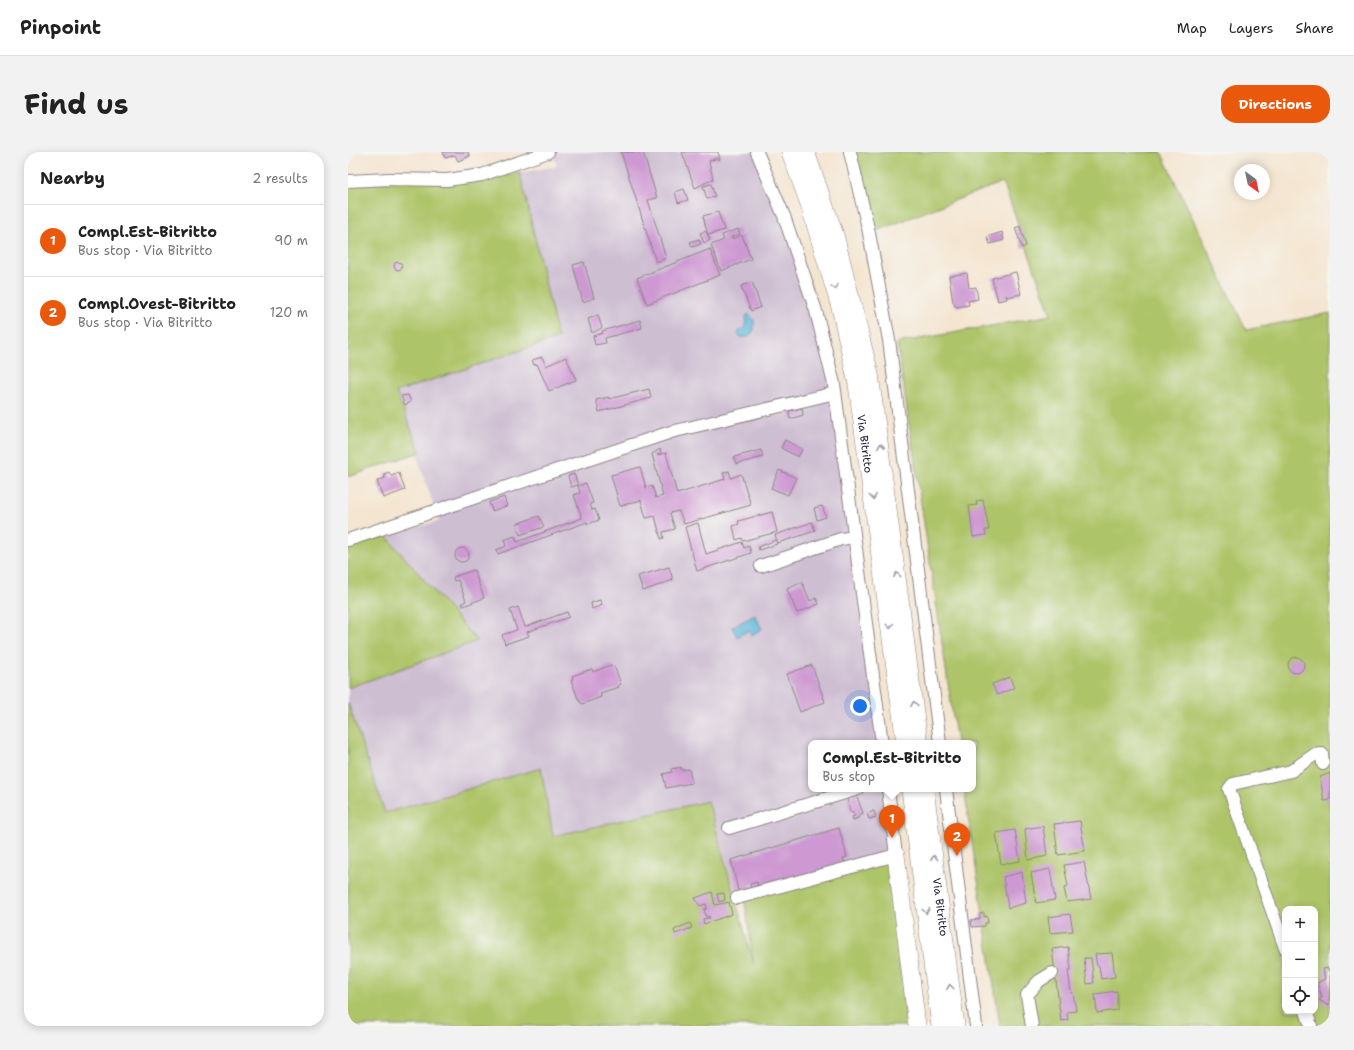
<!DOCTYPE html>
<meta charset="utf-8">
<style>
:root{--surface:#fff;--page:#f2f2f2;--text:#222;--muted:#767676;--line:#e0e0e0;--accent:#ea580c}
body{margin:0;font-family:"Shantell Sans",sans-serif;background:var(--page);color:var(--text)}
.controls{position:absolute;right:12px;bottom:12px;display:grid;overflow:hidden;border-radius:8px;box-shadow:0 2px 10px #0003}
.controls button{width:36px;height:36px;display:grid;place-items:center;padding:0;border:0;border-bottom:1px solid var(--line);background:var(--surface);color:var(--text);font:20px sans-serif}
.compass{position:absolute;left:886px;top:12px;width:36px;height:36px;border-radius:50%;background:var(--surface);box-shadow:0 2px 10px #0003;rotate:147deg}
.you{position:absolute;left:512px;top:554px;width:14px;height:14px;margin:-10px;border:3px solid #fff;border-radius:50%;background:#1a73e8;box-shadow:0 0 0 6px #1a73e833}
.badge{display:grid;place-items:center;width:26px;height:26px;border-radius:50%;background:var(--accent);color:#fff;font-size:13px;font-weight:700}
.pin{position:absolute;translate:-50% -33px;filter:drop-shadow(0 1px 2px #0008)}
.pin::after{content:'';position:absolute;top:21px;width:14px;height:12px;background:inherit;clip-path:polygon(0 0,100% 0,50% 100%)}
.popup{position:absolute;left:460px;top:588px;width:168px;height:52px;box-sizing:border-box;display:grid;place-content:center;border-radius:8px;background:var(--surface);filter:drop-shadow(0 1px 3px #0005);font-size:13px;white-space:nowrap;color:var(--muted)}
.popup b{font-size:15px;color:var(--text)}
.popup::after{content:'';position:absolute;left:50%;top:100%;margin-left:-8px;border:8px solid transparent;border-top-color:var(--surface)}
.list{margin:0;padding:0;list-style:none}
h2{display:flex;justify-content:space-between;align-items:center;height:52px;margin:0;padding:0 16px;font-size:17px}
h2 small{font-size:13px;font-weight:400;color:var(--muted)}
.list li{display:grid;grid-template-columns:26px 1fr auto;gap:12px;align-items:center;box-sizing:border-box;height:72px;padding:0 16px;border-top:1px solid var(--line)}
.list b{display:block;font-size:15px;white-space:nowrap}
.list p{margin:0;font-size:13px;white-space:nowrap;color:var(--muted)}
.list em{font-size:13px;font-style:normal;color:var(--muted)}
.icon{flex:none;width:22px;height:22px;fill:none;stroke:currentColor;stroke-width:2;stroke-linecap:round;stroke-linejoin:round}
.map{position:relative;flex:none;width:982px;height:874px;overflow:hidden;border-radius:16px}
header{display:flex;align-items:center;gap:24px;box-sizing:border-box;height:56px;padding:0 20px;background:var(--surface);border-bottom:1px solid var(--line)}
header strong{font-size:19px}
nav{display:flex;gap:22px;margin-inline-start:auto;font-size:14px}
.intro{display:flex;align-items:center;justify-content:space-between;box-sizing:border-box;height:96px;padding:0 24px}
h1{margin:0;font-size:28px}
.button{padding:10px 18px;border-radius:16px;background:var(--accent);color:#fff;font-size:14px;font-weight:700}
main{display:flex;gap:24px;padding:0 24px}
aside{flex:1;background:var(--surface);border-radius:16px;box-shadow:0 2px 10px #0003}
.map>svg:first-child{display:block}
.industrial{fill:#cebed2}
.green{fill:#adc468;stroke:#687352;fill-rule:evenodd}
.water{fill:#5cb6da;stroke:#3f6c8a}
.building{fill:#ce99d2}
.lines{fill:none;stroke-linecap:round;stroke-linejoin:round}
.minor-casing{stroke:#8b8486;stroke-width:14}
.highway-casing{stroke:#8b8486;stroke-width:18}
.minor{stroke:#fff;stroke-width:12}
.highway{stroke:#fff;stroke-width:17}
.oneway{stroke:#9c9ca7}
.labels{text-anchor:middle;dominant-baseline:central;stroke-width:3;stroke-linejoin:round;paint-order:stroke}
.street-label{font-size:11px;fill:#22223b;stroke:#f6f6f2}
</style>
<header>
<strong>Pinpoint</strong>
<nav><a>Map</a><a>Layers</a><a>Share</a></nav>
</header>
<div class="intro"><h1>Find us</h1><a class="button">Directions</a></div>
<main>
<aside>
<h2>Nearby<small>2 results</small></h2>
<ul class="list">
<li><span class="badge">1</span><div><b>Compl.Est-Bitritto</b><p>Bus stop · Via Bitritto</p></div><em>90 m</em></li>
<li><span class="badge">2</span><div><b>Compl.Ovest-Bitritto</b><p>Bus stop · Via Bitritto</p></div><em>120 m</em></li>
</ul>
</aside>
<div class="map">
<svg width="982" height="874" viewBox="0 0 982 874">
<rect width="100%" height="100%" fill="#f6f6f2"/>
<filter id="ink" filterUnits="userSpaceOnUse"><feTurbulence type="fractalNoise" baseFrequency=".025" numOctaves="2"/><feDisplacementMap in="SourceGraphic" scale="8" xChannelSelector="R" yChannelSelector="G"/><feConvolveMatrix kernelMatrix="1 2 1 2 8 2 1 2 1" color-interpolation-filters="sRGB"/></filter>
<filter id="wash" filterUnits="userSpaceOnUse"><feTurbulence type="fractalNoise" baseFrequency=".012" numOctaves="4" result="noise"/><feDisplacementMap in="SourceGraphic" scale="16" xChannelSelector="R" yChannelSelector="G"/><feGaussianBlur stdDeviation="0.9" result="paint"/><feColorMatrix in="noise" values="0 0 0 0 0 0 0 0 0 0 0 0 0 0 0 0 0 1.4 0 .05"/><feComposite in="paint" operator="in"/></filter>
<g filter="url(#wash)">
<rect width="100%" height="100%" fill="#f4e5d0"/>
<polygon class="industrial" points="204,0 412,0 436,64 487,241 534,591 463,591 463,637 540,637 548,703 389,746 360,649 204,684 193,616 37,661 0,551 0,536 129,489 38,384 91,369 47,240 210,186 172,21 209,14"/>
<g class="green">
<path d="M507 0H813L898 178 982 161V874H652L616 637H625V591H609L549 191 703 163 655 30 528 79ZM937 757H967V859H937Z"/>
<polygon points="172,21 210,186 48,240 72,300 0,325 0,33"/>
<polygon points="38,384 129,489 0,536 0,394"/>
<polygon points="0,551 37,661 193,616 205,684 360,649 406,813 396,744 538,706 559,874 0,874"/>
</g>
<g class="water">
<polygon points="400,162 406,168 406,178 400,185 392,185 389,181 397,175 398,164"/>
<polygon points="407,463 414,477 403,483 401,478 389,485 384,475"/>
</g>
<g id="blocks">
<g class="building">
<polygon points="95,0 120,0 122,4 110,9 107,3 97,6"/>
<polygon points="273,0 295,0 309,46 300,48 318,106 308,110"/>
<polygon points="334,0 370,0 372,7 370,8 370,6 361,9 365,27 347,36"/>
<polygon points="363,32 367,44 359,47 355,34"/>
<polygon points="336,37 340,48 330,51 327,40"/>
<polygon points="370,60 376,78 360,83 355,64"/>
<polygon points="672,74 678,94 674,96 667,76"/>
<polygon points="390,77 392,82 383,85 384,87 394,83 403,107 373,119 363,93 376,88 374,83"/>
<polygon points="358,79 362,88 356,91 352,81"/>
<polygon points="654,80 656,88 642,92 639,85"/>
<polygon points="351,87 353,92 344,95 342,90"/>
<polygon points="362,97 372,123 299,152 289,126"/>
<polygon points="236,110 246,146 235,150 225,113"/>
<circle cx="50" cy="114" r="4"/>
<polygon points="668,120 673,142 660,145 658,143 659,147 650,149 644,126"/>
<polygon points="619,121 621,136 628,135 630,147 620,149 621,153 609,155 605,151 601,124"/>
<polygon points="404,130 413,155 403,159 393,134"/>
<polygon points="250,163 254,176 244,181 240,167"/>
<polygon points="292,168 294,176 257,186 258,191 247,193 245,184 255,181 254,179"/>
<polygon points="194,205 198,214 218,205 228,228 201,239 189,212 186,213 184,208"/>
<polygon points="301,237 303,246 251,260 248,248 261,245 261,247"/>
<polygon points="60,243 63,250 57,253 53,244"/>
<polygon points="454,256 455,263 442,267 441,259"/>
<polygon points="437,288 454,297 450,305 433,296"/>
<polygon points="312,297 313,302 309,303 318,301 329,342 377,327 375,321 381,319 383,326 393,322 403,353 336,372 331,359 322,361 327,377 315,380 316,386 313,387 307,364 298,366 293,348 272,354 263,323 292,315 298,336 304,334 308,346 315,344 304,302"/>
<polygon points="413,298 415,305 388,312 386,305"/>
<polygon points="431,318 448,326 440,343 423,336"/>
<polygon points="41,320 43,324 51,321 57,338 35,346 29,329 37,326 36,322"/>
<polygon points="226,322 230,333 223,335 220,324"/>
<polygon points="238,331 245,351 242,352 244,358 247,357 251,368 240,372 239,370 150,402 148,398 158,394 156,388 167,384 169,390 234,366 226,343 232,341 230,334"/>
<polygon points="156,345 159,354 144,359 141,350"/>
<polygon points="635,348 641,378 637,378 638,383 625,385 621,354 629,353 628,349"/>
<polygon points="474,354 478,365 469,368 466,356"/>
<polygon points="424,360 429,380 395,389 394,386 388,388 385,374 391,372 390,369"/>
<polygon points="191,364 196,375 172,383 168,372"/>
<polygon points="464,370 467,379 430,391 427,383"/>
<polygon points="350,371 358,402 394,390 396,396 401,394 403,401 349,419 337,375"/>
<polygon points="428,388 429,392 411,398 410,395"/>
<circle cx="114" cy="403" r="7"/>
<polygon points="321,415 325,428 295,439 290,424"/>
<polygon points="126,418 136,446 115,454 114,451 118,449 110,428 106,429 105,425"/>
<polygon points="454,430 462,449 468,446 471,452 449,461 439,437"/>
<polygon points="252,448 254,453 244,457 243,451"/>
<polygon points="170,455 177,475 219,460 221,465 179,480 181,484 157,492 154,483 169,478 162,458"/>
<circle cx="948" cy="513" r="8"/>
<polygon points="263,513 264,515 266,514 273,532 270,533 271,535 252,541 253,545 234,552 232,549 231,549 223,528 225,527 224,524 244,517 245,520"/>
<polygon points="464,513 477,550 452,560 439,522"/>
<polygon points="662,525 666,536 649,543 644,532"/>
<polygon points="333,615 333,618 341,617 344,631 318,636 315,622 324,620 323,617"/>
<polygon points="982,621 982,648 976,649 972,625"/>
<polygon points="508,642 515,661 511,663 512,665 505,668 504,665 507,664 504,659 502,660 499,646"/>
<polygon points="526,659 528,665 521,667 519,662"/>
<polygon points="732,669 737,699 710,703 706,672"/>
<polygon points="695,674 699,704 680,708 677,677"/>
<polygon points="491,676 499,705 495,706 497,712 410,735 409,730 402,732 403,737 392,739 390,738 383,708"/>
<polygon points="667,678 672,709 653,712 648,681"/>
<polygon points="736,710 743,747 719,750 716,736 720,734 716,713"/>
<polygon points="702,717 707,748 688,751 683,721"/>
<polygon points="674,720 678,751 660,756 655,725"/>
<polygon points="364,740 367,753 381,750 384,762 356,772 355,767 362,766 361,764 358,765 356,757 359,757 358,752 352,754 347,746"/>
<polygon points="376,741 377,748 371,750 369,742"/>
<polygon points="636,761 636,765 639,764 640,771 637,771 637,774 624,775 623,768 632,767 632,762"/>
<polygon points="722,762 725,779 702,781 700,765"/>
<polygon points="342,771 344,776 327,782 326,778"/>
<polygon points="720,795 723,818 720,818 723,841 725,841 728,859 719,860 720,868 713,869 704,797"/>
<polygon points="764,801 767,825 753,827 751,814 749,814 747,802"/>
<polygon points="736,806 743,806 746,831 739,832"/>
<polygon points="980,816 982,822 981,854 971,848 974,845 969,831 977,827 975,817"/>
<polygon points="769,839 769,858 749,861 747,842"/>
</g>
</g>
</g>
<g filter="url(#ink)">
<use href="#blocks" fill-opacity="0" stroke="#8b8486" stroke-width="1"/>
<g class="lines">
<g class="minor-casing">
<g id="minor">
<polyline points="409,0 436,64 468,159 486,232 534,591"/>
<polyline points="502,0 520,76 541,188 592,591"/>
<polyline points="0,29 41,27 99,28 134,23 200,0"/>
<polyline points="0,388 323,280 487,241"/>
<polyline points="413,414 493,387 506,385"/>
<polyline points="598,637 628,874"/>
<polyline points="381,676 510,637"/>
<polyline points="389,746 548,703 540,637"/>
<polyline points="937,796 881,637 885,632 943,619 966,603 974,602 975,612"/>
<polyline points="958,859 963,874"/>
<polyline points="684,874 679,843 691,829 704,821"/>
</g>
</g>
<g class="highway-casing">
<g id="highway">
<path id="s1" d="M442 0 460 49 492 155 509 232 557 591"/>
<polyline points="458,0 487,83 522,222 571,591"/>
<polyline points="562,637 592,874"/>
<path id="s2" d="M577 637 608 874"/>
<polyline points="548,703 569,874"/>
</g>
</g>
<use href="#minor" class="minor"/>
<use href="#highway" class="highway"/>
</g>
<defs><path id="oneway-chevron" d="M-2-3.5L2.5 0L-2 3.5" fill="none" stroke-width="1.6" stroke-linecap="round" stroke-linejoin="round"/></defs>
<g class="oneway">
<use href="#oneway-chevron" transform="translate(487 135) rotate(74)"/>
<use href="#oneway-chevron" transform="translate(533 294) rotate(-97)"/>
<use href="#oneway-chevron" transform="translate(525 345) rotate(83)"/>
<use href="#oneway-chevron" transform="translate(549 423) rotate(-97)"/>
<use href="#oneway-chevron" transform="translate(542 474) rotate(83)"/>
<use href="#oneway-chevron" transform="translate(566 552) rotate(-97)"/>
<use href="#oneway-chevron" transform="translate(586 706) rotate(-97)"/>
<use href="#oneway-chevron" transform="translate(578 759) rotate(83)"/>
<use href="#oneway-chevron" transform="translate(602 835) rotate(-97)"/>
</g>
</g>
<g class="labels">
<g class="street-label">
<text stroke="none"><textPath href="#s1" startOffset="302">Via Bitritto</textPath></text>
<text stroke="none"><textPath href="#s2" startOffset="119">Via Bitritto</textPath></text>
</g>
</g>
</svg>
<div class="controls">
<button>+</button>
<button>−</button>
<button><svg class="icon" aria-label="locate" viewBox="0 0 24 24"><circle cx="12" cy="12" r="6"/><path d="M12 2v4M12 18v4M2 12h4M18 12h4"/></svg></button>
</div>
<svg class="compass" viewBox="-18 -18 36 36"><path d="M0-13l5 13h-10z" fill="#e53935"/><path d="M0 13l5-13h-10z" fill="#767676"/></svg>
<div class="you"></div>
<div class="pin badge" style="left:544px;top:686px">1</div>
<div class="popup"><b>Compl.Est-Bitritto</b>Bus stop</div>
<div class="pin badge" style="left:609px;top:704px">2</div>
</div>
</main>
